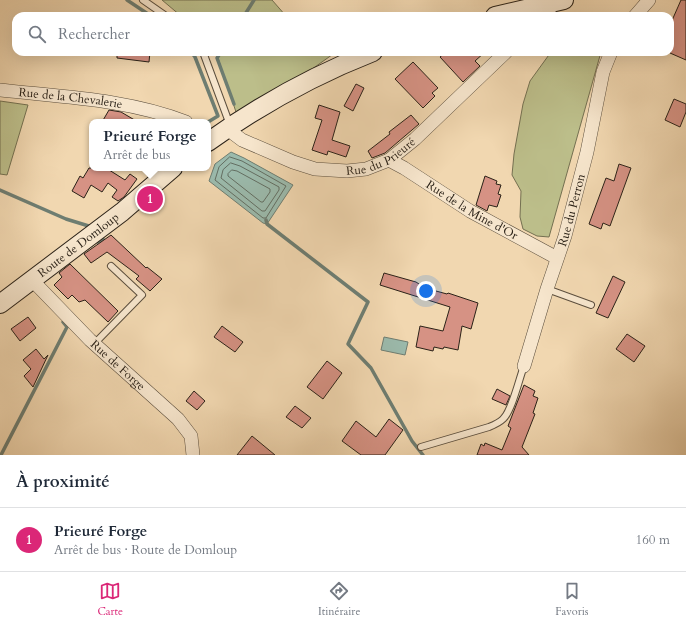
<!DOCTYPE html>
<html lang="fr">
<meta charset="utf-8">
<style>
:root{--surface:#fff;--page:#f6f6f7;--text:#1f2937;--muted:#747a83;--line:#e0e1e3;--accent:#db2777}
body{margin:0;font-family:Cardo,serif;background:var(--page);color:var(--text)}
.you{position:absolute;left:426px;top:291px;width:14px;height:14px;margin:-10px;border:3px solid #fff;border-radius:50%;background:#1a73e8;box-shadow:0 0 0 6px #1a73e833}
.badge{display:grid;place-items:center;width:26px;height:26px;border-radius:50%;background:var(--accent);color:#fff;font-size:13px;font-weight:700}
.pin{position:absolute;translate:-50% -50%;border:2px solid #fff;box-shadow:0 1px 4px #0006}
.popup{position:absolute;left:89px;top:119px;width:122px;height:52px;box-sizing:border-box;display:grid;place-content:center;border-radius:8px;background:var(--surface);filter:drop-shadow(0 1px 3px #0005);font-size:13px;white-space:nowrap;color:var(--muted)}
.popup b{font-size:15px;color:var(--text)}
.popup::after{content:'';position:absolute;left:50%;top:100%;margin-left:-8px;border:8px solid transparent;border-top-color:var(--surface)}
.list{margin:0;padding:0;list-style:none}
h2{display:flex;justify-content:space-between;align-items:center;height:52px;margin:0;padding:0 16px;font-size:17px}
h2 small{font-size:13px;font-weight:400;color:var(--muted)}
.list li{display:grid;grid-template-columns:26px 1fr auto;gap:12px;align-items:center;box-sizing:border-box;height:64px;padding:0 16px;border-top:1px solid var(--line)}
.list b{display:block;font-size:15px;white-space:nowrap}
.list p{margin:0;font-size:13px;white-space:nowrap;color:var(--muted)}
.list em{font-size:13px;font-style:normal;color:var(--muted)}
.icon{flex:none;width:22px;height:22px;fill:none;stroke:currentColor;stroke-width:2;stroke-linecap:round;stroke-linejoin:round}
.map{position:relative;flex:none;width:686px;height:455px;overflow:hidden}
.search{position:absolute;background:var(--surface);box-shadow:0 4px 16px #0002;left:12px;right:12px;top:12px;height:44px;display:flex;align-items:center;gap:10px;box-sizing:border-box;padding:0 14px;border-radius:12px;color:var(--muted);font-size:15px}
.sheet{height:116px;background:var(--surface)}
nav{display:flex;justify-content:space-around;align-items:center;box-sizing:border-box;height:56px;border-top:1px solid var(--line);background:var(--surface);font-size:11px;color:var(--muted)}
nav a{display:grid;justify-items:center;gap:2px}
nav .on{color:var(--accent)}
.map>svg:first-child{display:block}
.green{fill:#bcbe8a;stroke:#747051}
.water{fill:#9bbaac;stroke:#6e7d71}
.lines{fill:none;stroke-linecap:round;stroke-linejoin:round}
.shore{stroke:#636e62;stroke-width:1}
.stream{stroke:#6e7d71;stroke-width:3.5}
.building{fill:#d69284;stroke:#2b2218}
.lane-casing{stroke:#5c4f3e;stroke-width:8}
.street-casing{stroke:#5c4f3e;stroke-width:14}
.secondary-casing{stroke:#2b2218;stroke-width:20}
.lane{stroke:#f6e5cc;stroke-width:6}
.street{stroke:#f6e5cc;stroke-width:13}
.secondary{stroke:#f6e5cc;stroke-width:18}
.labels{text-anchor:middle;dominant-baseline:central;stroke-width:3;stroke-linejoin:round;paint-order:stroke}
.street-label{font-size:12px;fill:#2b2218;stroke:#f6e5cc}
</style>
<div class="map">
<svg width="686" height="455" viewBox="0 0 686 455">
<rect width="100%" height="100%" fill="#f1d7b0"/>
<filter id="stains"><feTurbulence type="fractalNoise" baseFrequency=".005" numOctaves="4"/><feColorMatrix values="0 0 0 0 .2 0 0 0 0 .09 0 0 0 0 .02 0 0 0 .5 -.17"/></filter>
<radialGradient id="worn" r=".72"><stop offset=".6" stop-color="#630" stop-opacity="0"/><stop offset="1" stop-color="#630" stop-opacity=".3"/></radialGradient>
<g class="green">
<polygon points="162,0 272,0 286,16 181,16"/>
<polygon points="216,52 336,52 239,121"/>
<polygon points="551,52 601,52 549,237 537,236 523,229 520,217 521,191 512,175 514,154 523,104 530,81"/>
<polygon points="0,101 28,105 7,175 0,174"/>
</g>
<g class="water">
<polygon points="231,152 244,158 293,185 267,224 263,223 209,181 215,164"/>
<polygon points="384,337 408,342 405,355 381,350"/>
</g>
<g class="lines">
<g class="shore">
<polygon points="230,157 242,161 286,186 266,218 263,218 215,180 219,167"/>
<polygon points="231,163 240,166 279,187 279,190 265,211 262,211 221,178 223,170"/>
<polygon points="232,170 237,171 270,189 270,192 263,202 261,202 228,176 228,174"/>
</g>
<g class="stream">
<polyline points="127,0 151,16"/>
<polyline points="244,16 254,0"/>
<polyline points="191,52 195,57 218,116 208,122"/>
<polyline points="221,52 217,58 234,104"/>
<polyline points="0,190 66,219 92,227"/>
<polyline points="266,220 267,224 368,302 348,344 371,368 412,441 423,455"/>
<polyline points="98,242 103,239"/>
<polyline points="1,455 67,327 63,322"/>
</g>
</g>
<g class="building">
<polygon points="681,0 686,0 686,60 670,53 670,25"/>
<polygon points="117,52 150,52 149,62 117,58"/>
<polygon points="446,52 485,52 475,61 480,66 463,82 440,57"/>
<polygon points="413,62 438,88 432,93 435,96 423,108 395,79"/>
<polygon points="356,84 364,88 353,111 344,106"/>
<polygon points="674,99 686,104 686,112 680,127 665,120"/>
<polygon points="319,105 340,112 332,140 350,146 346,157 328,151 327,155 312,150 322,120 315,118"/>
<polygon points="109,110 121,112 138,122 102,122"/>
<polygon points="411,115 419,124 385,153 372,158 368,151 390,134 389,132"/>
<polygon points="619,164 631,168 610,226 603,223 601,229 589,224 606,178 614,181"/>
<polygon points="89,168 106,168 125,180 130,174 137,179 124,197 118,201 112,197 117,190 108,183 102,192 91,185 84,198 72,191 80,176 83,178"/>
<polygon points="485,176 497,181 496,184 501,185 498,194 501,195 497,207 489,205 487,211 476,205"/>
<polygon points="111,235 146,268 147,267 162,279 150,291 136,279 139,276 107,252 91,263 84,254"/>
<polygon points="70,264 118,311 108,322 85,300 79,302 72,295 68,299 54,285 62,277 59,273"/>
<polygon points="384,273 416,282 425,288 447,294 448,293 478,303 471,329 462,326 458,350 444,347 443,349 434,347 433,351 416,347 420,326 443,331 450,307 380,285"/>
<polygon points="613,276 625,282 608,318 596,313"/>
<polygon points="28,317 36,328 20,341 11,329"/>
<polygon points="222,326 243,342 235,352 214,337"/>
<polygon points="627,334 645,346 634,362 616,349"/>
<polygon points="36,349 44,359 48,355 33,387 24,376 31,369 23,360"/>
<polygon points="327,361 342,373 323,399 307,387"/>
<polygon points="524,385 535,391 533,396 538,398 533,413 535,414 522,447 529,455 477,455 481,444 484,446 485,443 502,450 511,428 508,426"/>
<polygon points="497,389 510,396 506,405 492,399"/>
<polygon points="194,391 205,401 197,410 186,401"/>
<polygon points="295,406 311,418 302,428 286,417"/>
<polygon points="389,419 403,430 385,455 361,455 342,441 356,421 376,437"/>
<polygon points="252,436 275,455 237,455"/>
</g>
<g class="lines">
<g class="lane-casing">
<g id="lane">
<polyline points="143,0 166,16"/>
<polyline points="203,52 230,125"/>
<polyline points="547,289 591,305"/>
<polyline points="94,344 142,295 111,266"/>
<path d="M421 447 489 427C494 425 499 423 503 419 512 411 519 379 524 366"/>
</g>
</g>
<g class="street-casing">
<g id="street">
<polyline points="547,16 549,12 549,3"/>
<polyline points="635,16 649,0"/>
<path id="s1" d="M0 90C62 97 128 99 186 122"/>
<path id="s2" d="M230 126 234 134 242 140 293 162 315 169 347 171 366 169 389 160 415 139 506 52"/>
<path id="s3" d="M389 160 404 168 470 211 557 258"/>
<path id="s4" d="M32 280 90 340 178 419 191 436 193 455"/>
<path id="s5" d="M524 366 547 289 565 236 587 152 603 72 611 52"/>
</g>
</g>
<g class="secondary-casing">
<g id="secondary">
<polyline points="495,16 564,0"/>
<path d="M208 142C260 105 314 75 373 52"/>
<path id="s6" d="M0 304 122 212 173 168"/>
</g>
</g>
<use href="#lane" class="lane"/>
<use href="#street" class="street"/>
<use href="#secondary" class="secondary"/>
</g>
<g class="labels">
<g class="street-label">
<text stroke="none"><textPath href="#s1" startOffset="71">Rue de la Chevalerie</textPath></text>
<text stroke="none"><textPath href="#s2" startOffset="167">Rue du Prieuré</textPath></text>
<text stroke="none"><textPath href="#s3" startOffset="97">Rue de la Mine d'Or</textPath></text>
<text stroke="none"><textPath href="#s5" startOffset="163">Rue du Perron</textPath></text>
<text stroke="none"><textPath href="#s6" startOffset="98">Route de Domloup</textPath></text>
<text stroke="none"><textPath href="#s4" startOffset="121">Rue de Forge</textPath></text>
</g>
</g>
<rect width="100%" height="100%" filter="url(#stains)"/>
<rect width="100%" height="100%" fill="url(#worn)"/>
</svg>
<div class="you"></div>
<div class="pin badge" style="left:150px;top:199px">1</div>
<div class="popup"><b>Prieuré Forge</b>Arrêt de bus</div>
<div class="search"><svg class="icon" aria-label="search" viewBox="0 0 24 24"><circle cx="10" cy="10" r="6"/><path d="M15 15l6 6"/></svg>Rechercher</div>
</div>
<section class="sheet">
<h2>À proximité<small></small></h2>
<ul class="list">
<li><span class="badge">1</span><div><b>Prieuré Forge</b><p>Arrêt de bus · Route de Domloup</p></div><em>160 m</em></li>
</ul>
</section>
<nav>
<a class="on"><svg class="icon" aria-label="map" viewBox="0 0 24 24"><path d="M3 6l6-2 6 2 6-2v14l-6 2-6-2-6 2zM9 4v14M15 6v14"/></svg>Carte</a>
<a><svg class="icon" aria-label="directions" viewBox="0 0 24 24"><path d="M12 3l9 9-9 9-9-9zM9 14v-3h6M13 9l2 2-2 2"/></svg>Itinéraire</a>
<a><svg class="icon" aria-label="saved" viewBox="0 0 24 24"><path d="M7 4h10v16l-5-4-5 4z"/></svg>Favoris</a>
</nav>
